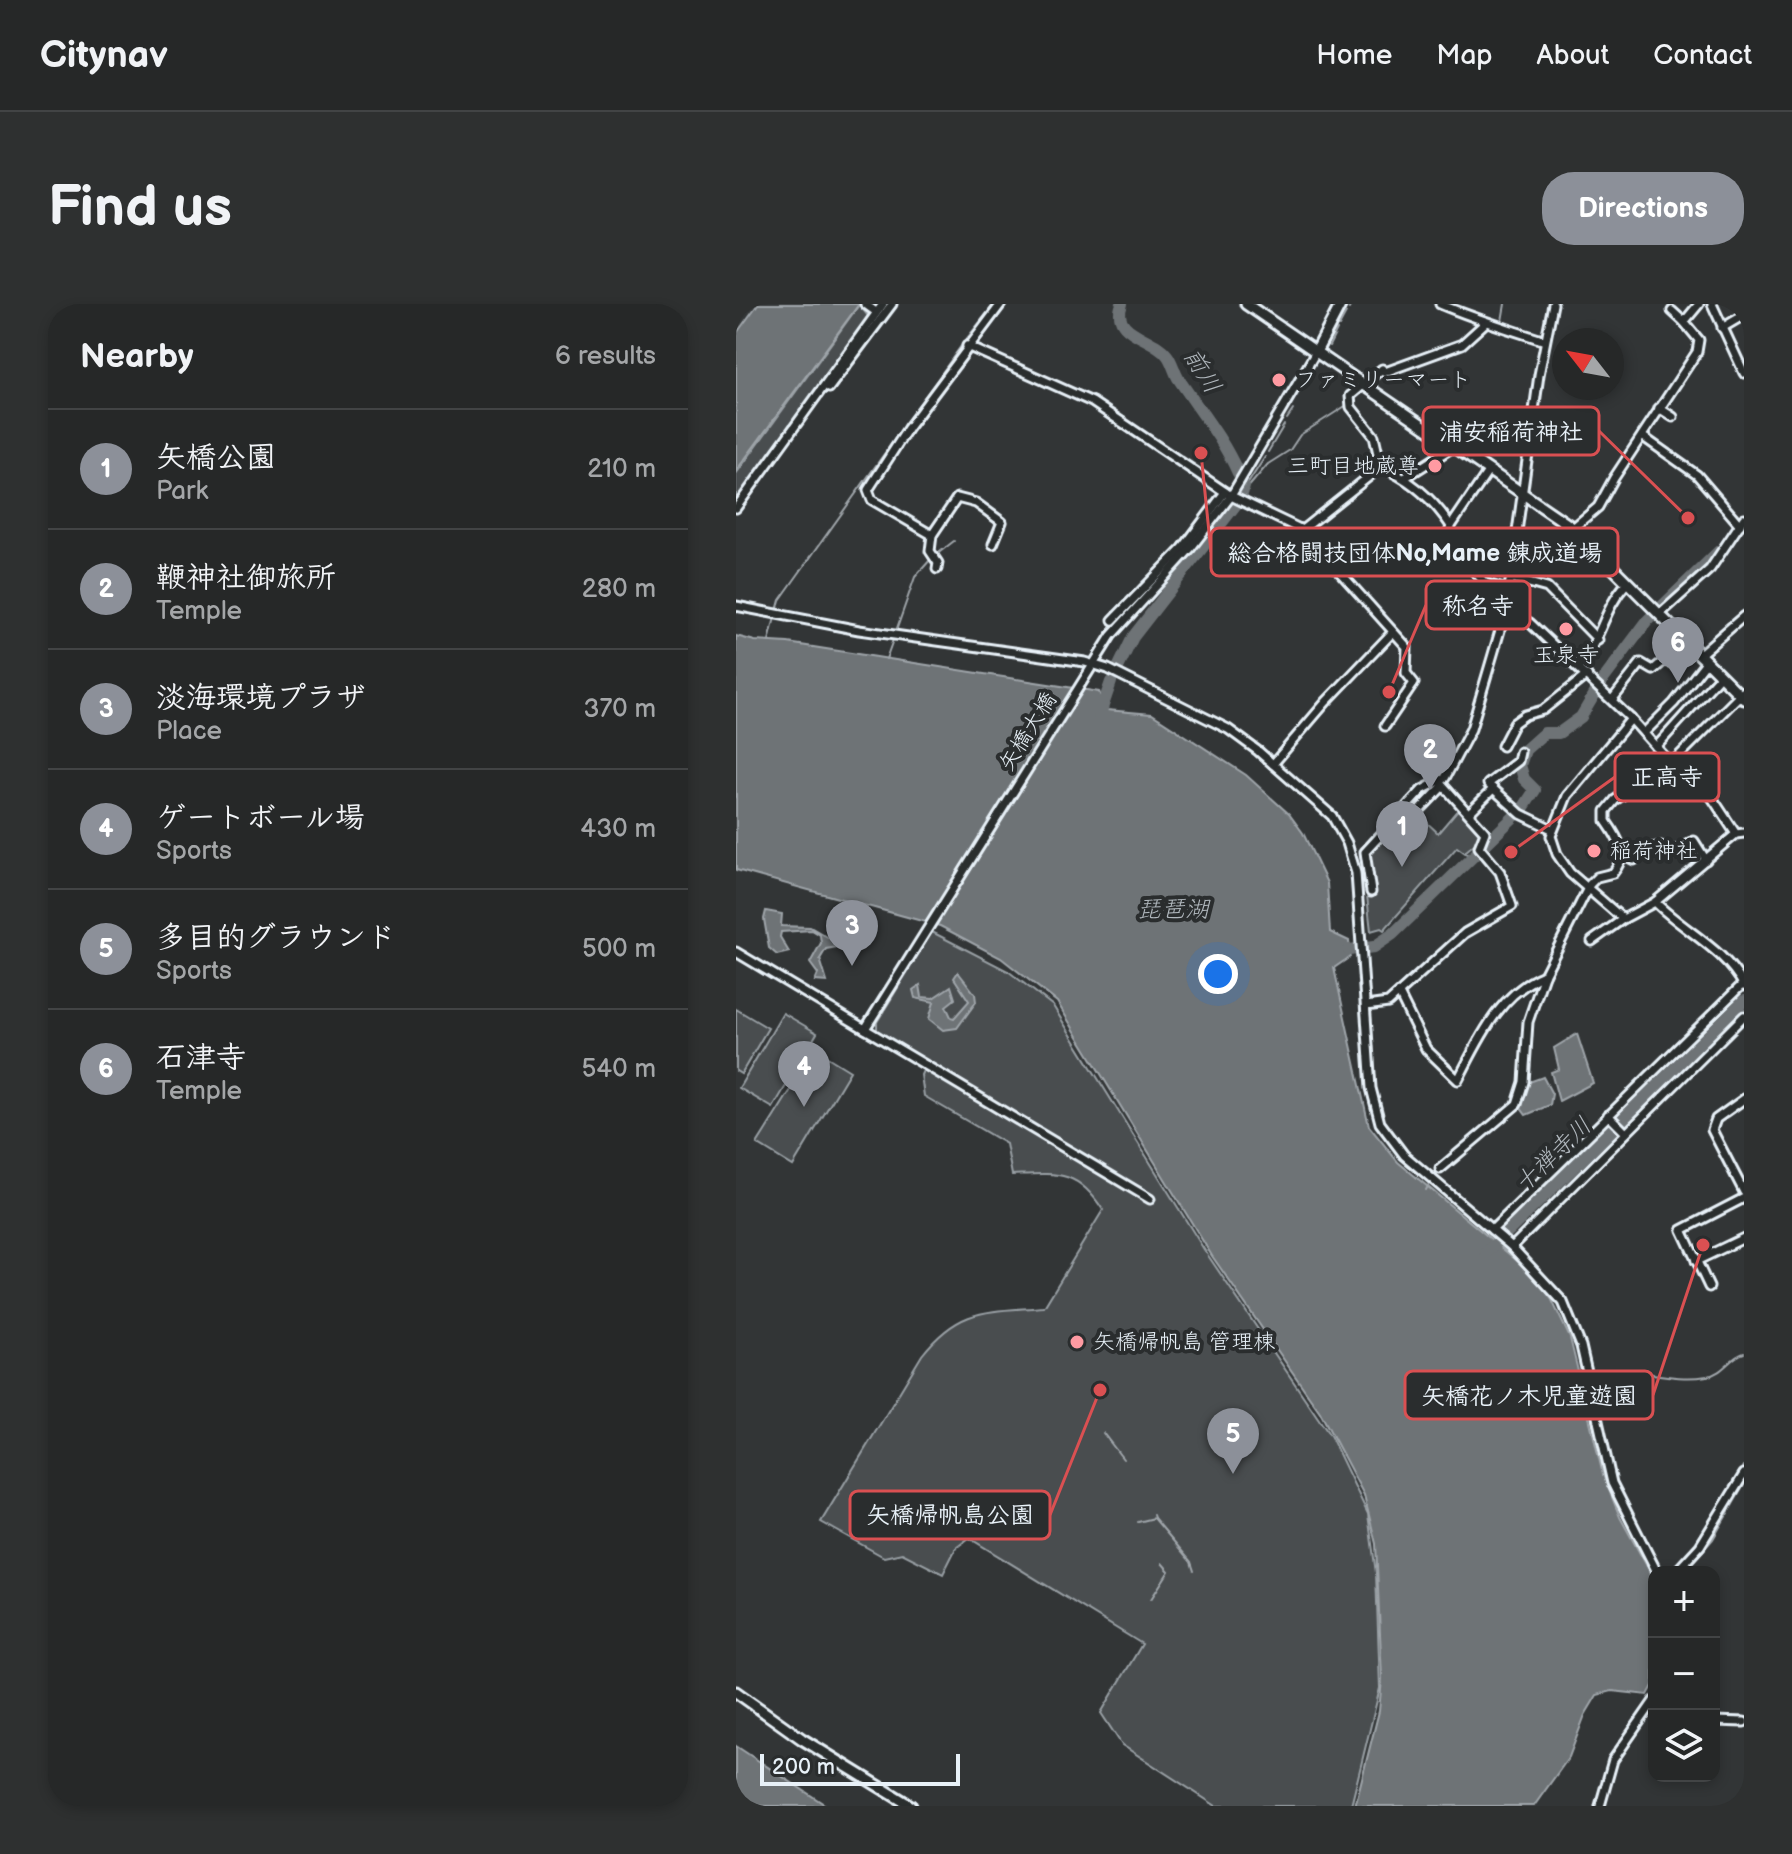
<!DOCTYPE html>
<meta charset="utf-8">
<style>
:root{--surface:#262828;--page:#2e3030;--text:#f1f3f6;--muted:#a4a6a8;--line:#424445;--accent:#8c9099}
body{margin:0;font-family:"Balsamiq Sans","Klee One",sans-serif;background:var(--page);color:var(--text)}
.controls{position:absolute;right:24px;bottom:24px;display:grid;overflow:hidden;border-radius:16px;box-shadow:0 4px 12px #0003}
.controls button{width:72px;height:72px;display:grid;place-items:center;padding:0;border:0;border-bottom:2px solid var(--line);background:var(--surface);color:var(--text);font:40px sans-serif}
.compass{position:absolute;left:816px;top:24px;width:72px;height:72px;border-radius:50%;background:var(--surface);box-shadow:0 4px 12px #0003;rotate:301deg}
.scale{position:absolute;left:24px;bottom:20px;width:200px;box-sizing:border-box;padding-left:8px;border:4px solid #e8f1f8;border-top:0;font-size:22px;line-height:28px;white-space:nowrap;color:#e8f1f8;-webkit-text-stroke:6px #2a2d2e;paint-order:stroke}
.you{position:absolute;left:482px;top:670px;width:28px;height:28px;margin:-20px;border:6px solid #fff;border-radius:50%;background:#1a73e8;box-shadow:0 0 0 12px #1a73e833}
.badge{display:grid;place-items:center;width:52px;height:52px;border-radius:50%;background:var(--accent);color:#fff;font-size:26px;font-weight:700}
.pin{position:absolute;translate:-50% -66px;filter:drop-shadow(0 2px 4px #0008)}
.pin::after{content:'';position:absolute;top:42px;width:28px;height:24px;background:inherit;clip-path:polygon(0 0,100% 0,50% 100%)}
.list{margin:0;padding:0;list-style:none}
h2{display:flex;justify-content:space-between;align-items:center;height:104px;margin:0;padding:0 32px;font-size:34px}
h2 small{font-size:26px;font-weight:400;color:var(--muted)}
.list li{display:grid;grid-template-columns:52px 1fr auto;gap:24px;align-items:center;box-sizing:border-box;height:120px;padding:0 32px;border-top:2px solid var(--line)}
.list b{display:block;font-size:30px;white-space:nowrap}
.list p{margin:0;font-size:26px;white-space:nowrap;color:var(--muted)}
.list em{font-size:26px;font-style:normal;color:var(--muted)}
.icon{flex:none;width:44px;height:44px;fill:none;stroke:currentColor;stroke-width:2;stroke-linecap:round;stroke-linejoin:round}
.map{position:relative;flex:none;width:1008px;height:1502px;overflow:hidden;border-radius:32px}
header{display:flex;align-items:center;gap:48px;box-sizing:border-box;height:112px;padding:0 40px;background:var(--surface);border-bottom:2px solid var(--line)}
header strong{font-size:38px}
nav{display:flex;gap:44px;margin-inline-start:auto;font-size:28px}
.intro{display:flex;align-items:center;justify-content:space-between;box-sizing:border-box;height:192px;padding:0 48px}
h1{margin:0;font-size:56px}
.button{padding:20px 36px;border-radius:32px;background:var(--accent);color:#fff;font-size:28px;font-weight:700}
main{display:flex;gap:48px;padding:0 48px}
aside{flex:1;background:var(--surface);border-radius:32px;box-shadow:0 4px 12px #0003}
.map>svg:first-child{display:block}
.green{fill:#494d4f;stroke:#989fa4;stroke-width:2}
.water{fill:#6e7376;stroke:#9fa5aa;stroke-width:2}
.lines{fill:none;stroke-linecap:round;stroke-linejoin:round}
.stream{stroke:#9fa5aa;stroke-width:2}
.river{stroke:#6e7376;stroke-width:12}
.minor-casing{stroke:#e8f1f8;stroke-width:13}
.major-casing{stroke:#e8f1f8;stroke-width:15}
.minor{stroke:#2a2d2e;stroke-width:7}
.major{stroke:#2a2d2e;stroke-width:9}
.poi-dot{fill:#ff9aa2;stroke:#2a2d2e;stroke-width:3}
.labels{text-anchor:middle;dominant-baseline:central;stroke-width:8;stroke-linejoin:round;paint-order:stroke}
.poi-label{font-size:22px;fill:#e8f1f8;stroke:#2a2d2e;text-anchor:start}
.street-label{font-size:22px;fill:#e8f1f8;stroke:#2a2d2e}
.water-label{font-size:24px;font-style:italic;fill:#b1b8be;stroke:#2a2d2e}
.leader{fill:none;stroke:#da5052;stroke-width:3}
.callout-dot{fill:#da5052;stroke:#2a2d2e;stroke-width:3}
.callout{fill:#2a2d2e;stroke:#da5052;stroke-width:3}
.callout-label{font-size:24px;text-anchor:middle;font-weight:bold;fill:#e8f1f8}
</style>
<header>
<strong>Citynav</strong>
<nav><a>Home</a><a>Map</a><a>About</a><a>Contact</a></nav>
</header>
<div class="intro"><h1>Find us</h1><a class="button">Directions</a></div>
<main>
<aside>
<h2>Nearby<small>6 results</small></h2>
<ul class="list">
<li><span class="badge">1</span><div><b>矢橋公園</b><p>Park</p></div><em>210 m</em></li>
<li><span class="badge">2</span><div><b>鞭神社御旅所</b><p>Temple</p></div><em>280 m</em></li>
<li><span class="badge">3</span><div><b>淡海環境プラザ</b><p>Place</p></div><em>370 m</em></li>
<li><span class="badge">4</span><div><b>ゲートボール場</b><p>Sports</p></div><em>430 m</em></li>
<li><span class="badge">5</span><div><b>多目的グラウンド</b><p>Sports</p></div><em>500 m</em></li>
<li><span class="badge">6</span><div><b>石津寺</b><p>Temple</p></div><em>540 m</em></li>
</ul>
</aside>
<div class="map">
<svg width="1008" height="1502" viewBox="0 0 1008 1502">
<rect width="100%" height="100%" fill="#323536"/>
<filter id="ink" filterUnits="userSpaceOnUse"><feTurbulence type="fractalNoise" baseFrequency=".0125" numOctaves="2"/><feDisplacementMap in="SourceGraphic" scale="16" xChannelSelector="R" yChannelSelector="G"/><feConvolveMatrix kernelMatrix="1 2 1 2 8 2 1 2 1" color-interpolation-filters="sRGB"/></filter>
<g filter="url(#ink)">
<g class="green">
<polygon points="123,1 133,13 0,198 0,170"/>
<polygon points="672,501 702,529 724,503 746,529 744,535 729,548 732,551 721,543 648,626 645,624 635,627 626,548"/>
<path d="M196 628 272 667 317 702 469 947 595 1133 632 1210 640 1269 644 1384 615 1502H480L386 1441 365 1409 406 1340 233 1234 220 1244 207 1270 166 1249 148 1253 85 1218 186 1051C224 1003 251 1008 308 1003L367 906C341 865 321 869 276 871L270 840 188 792 185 771 191 758 141 727V718Z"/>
<polygon points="0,705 32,724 5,770 0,767"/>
<polygon points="47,709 81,729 37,804 3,784"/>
<polygon points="80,746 114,767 57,862 21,840"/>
</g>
<g class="water">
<polygon points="22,0 123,0 0,167 0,30"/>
<polygon points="0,332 19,337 52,339 363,388 371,406 416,410 510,471 553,510 567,529 591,579 594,628 613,637 614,653 598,664 633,822 662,858 797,970 816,996 834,1034 867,1171 884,1213 918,1275 918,1380 912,1391 876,1387 861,1391 849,1411 833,1453 798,1502 619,1502 643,1407 646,1375 640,1240 628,1191 584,1108 476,952 321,698 265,654 204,622 0,566"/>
<polygon points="30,607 46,610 45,622 74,623 107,642 90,645 84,655 91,678 79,677 82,670 74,659 85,639 84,631 76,626 45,628 44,633 53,648 41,651 33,644 28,615"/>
<polygon points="222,668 239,690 240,698 221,724 207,726 193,715 198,698 179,694 177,686 184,681 186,693 197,694 215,682 219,695 210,702 215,713 218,714 233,697 218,674"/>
<polygon points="841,730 857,779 823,797 815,768 823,765 818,744"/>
<polygon points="807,773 816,790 814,801 790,811 784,803 793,778"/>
<polygon points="0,1442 91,1502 0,1502"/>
</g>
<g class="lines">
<g class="stream">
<polyline points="613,5 615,0"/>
<polyline points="766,17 769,0"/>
<polyline points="603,22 610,9"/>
<polyline points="228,38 258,0"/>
<polyline points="593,42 601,26"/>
<polyline points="664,59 710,42"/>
<polyline points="551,115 557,106"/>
<polyline points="532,148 548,121"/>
<polyline points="509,184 529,153"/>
<polyline points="510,186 532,160 554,146 564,131 611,101"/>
<polyline points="200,251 218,237"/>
<polyline points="41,307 44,296 225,42"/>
<polyline points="160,327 179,273 195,255"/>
<polyline points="33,338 39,313"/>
<polyline points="150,355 158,333"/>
<polyline points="939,461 1004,398"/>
<polyline points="690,886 694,878"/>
<path d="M857 1068C894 1060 933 1079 971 1072 987 1070 994 1053 1008 1049"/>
<polyline points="367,1129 387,1155"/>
<polyline points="995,1185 1008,1162"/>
<polyline points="418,1214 455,1258 458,1267"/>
<polyline points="402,1218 418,1214 417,1211"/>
<polyline points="934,1268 964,1235"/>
<polyline points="948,1268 977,1235 1008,1181"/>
<polyline points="415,1295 433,1267 426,1259"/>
<polyline points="978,1412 1008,1413"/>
</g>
<g class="river">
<path d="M386 0C374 30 418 33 431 51 436 57 438 67 442 74 463 106 486 133 502 169"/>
<polyline points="505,193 508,183"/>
<polyline points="382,364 397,333 501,199"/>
<polyline points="363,413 375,378"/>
<polyline points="613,646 638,643 657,630 788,503 799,486 788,475 784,461 789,446 808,429 823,429 845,413 867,376 912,316 983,247"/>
<polyline points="750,949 1008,697"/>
</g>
<g class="minor-casing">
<g id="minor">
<polyline points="129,0 140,8"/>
<path d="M704 0C739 15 773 25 809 37"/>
<polyline points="976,0 1008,69"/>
<polyline points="936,7 948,18"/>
<polyline points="986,24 1008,11"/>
<polyline points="231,42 356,98 495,192 566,226 671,343 670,369 678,379 649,422"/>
<polyline points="93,84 156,0"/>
<polyline points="923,104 937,113"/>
<polyline points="906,132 961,171 1004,221"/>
<polyline points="645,163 638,132 615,103 614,92 646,65 649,68 726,40 748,20"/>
<polyline points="670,173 717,143"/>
<polyline points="0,204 147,0"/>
<polyline points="715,222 753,166"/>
<polyline points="837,224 862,203 878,174 961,48 963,36 948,18 963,0"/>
<path d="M566 226 645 163C675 175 697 195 715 222L711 237 749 279 773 287"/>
<polyline points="196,231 136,196 132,186 172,124 265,0"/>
<polyline points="201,265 202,259 194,247 196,231 221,194 240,199 266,218 257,240"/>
<polyline points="775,274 811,284 862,336"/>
<polyline points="0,302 123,326 349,358 372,365 492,425 522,447 596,512 611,539 620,569 635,784 644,819 668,851 776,943 827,998 845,1042 876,1179 921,1268"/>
<polyline points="770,306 794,319 895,415 949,475 975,492 1000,530"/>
<polyline points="923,311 974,265 1008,214"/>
<polyline points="377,316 447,244 489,188"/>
<polyline points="963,351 1008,312"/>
<path d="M843 363C866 334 867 305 891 279"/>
<polyline points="876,396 905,359 917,366 929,356 940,362 955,343"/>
<polyline points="895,415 831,492 815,532 821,550 834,569 887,615 919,598 1000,530 1008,529"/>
<polyline points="908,429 938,399 970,358"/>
<polyline points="766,442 778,419 789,411 807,406 851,371"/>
<polyline points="920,443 984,372"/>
<polyline points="784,448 782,457 752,480 785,510 816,525"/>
<polyline points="537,460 590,398 656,329"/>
<polyline points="733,509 757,485"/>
<polyline points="679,511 707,482"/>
<polyline points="886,550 898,556 915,544 925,542 934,550 958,537 970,556"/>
<polyline points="635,588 629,548 686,486 709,474 735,425 770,306 803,71 817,0"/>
<path d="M919 598C949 628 988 644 1008 682"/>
<polyline points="856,637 887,615"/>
<polyline points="0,648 129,725 375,332 454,245 495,192 580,48"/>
<path d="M663 690 690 745 722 776C743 736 763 689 808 671"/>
<polyline points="630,702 652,699 729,629 776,602 764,568 743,543 749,528 705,479"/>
<polyline points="129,725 414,895"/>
<polyline points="1008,795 980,815 976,826 1008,888"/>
<polyline points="872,811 890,829"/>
<path d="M704 865 781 800 788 778 792 718 808 671 854 580 861 573 877 569C893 550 882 534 870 517V507L879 496 894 486 916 479 1008 387"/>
<polyline points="756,926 1008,679"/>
<polyline points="776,943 1008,712"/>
<polyline points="960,957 1008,934"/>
<polyline points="973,983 946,926 1008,894"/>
<polyline points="940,1268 964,1242 1008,1170"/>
<polyline points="978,1417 1008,1418"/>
<polyline points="864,1502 877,1456 918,1397"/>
</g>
</g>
<g class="major-casing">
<g id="major">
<polyline points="510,0 837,224 1008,395"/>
<polyline points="580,48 605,0"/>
<polyline points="0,1388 66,1435 175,1502"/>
</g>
</g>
<use href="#minor" class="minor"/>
<use href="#major" class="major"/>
</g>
</g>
<g class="poi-dot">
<circle cx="543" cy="76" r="8"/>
<circle cx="699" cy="162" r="8"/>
<circle cx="830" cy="325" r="8"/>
<circle cx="858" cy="547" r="8"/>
<circle cx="341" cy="1038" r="8"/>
</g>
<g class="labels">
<g class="poi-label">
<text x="559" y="76">ファミリーマート</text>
<text x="683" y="162" text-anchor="end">三町目地蔵尊</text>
<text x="830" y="351" text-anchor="middle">玉泉寺</text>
<text x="874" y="547">稲荷神社</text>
<text x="357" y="1038">矢橋帰帆島 管理棟</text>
</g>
<g class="street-label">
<text transform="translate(292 428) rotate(-58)">矢橋大橋</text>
</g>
<g class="water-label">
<text transform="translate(466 67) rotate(58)">前川</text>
<text x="437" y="605">琵琶湖</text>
<text transform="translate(817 851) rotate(-44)">十禅寺川</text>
</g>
</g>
<path class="leader" d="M952 214L863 127M465 149L475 248M653 388L690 301M775 548L879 473M967 941L917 1091M364 1086L314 1211"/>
<g class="callout-dot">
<circle cx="952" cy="214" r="8"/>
<circle cx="465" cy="149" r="8"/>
<circle cx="653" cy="388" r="8"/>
<circle cx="775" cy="548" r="8"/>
<circle cx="967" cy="941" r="8"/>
<circle cx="364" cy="1086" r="8"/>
</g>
<g class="callout">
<rect x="687" y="103" width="176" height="48" rx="8"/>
<rect x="475" y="224" width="407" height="48" rx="8"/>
<rect x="690" y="277" width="104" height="48" rx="8"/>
<rect x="879" y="449" width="104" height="48" rx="8"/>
<rect x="669" y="1067" width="248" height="48" rx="8"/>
<rect x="114" y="1187" width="200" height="48" rx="8"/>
</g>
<g class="callout-label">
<text x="775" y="136">浦安稲荷神社</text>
<text x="679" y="257">総合格闘技団体No,Mame 錬成道場</text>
<text x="742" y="310">称名寺</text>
<text x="931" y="481">正高寺</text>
<text x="793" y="1100">矢橋花ノ木児童遊園</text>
<text x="214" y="1219">矢橋帰帆島公園</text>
</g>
</svg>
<div class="controls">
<button>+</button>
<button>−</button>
<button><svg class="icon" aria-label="layers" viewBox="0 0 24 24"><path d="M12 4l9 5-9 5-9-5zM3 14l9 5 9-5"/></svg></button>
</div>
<svg class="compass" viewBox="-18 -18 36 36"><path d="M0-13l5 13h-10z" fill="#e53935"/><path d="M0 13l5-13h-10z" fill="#a4a6a8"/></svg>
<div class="scale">200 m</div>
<div class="you"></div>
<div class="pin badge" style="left:666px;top:563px">1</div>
<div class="pin badge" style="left:694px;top:486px">2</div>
<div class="pin badge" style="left:116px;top:662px">3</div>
<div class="pin badge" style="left:68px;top:803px">4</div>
<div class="pin badge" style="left:497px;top:1170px">5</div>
<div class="pin badge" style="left:942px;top:379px">6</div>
</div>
</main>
